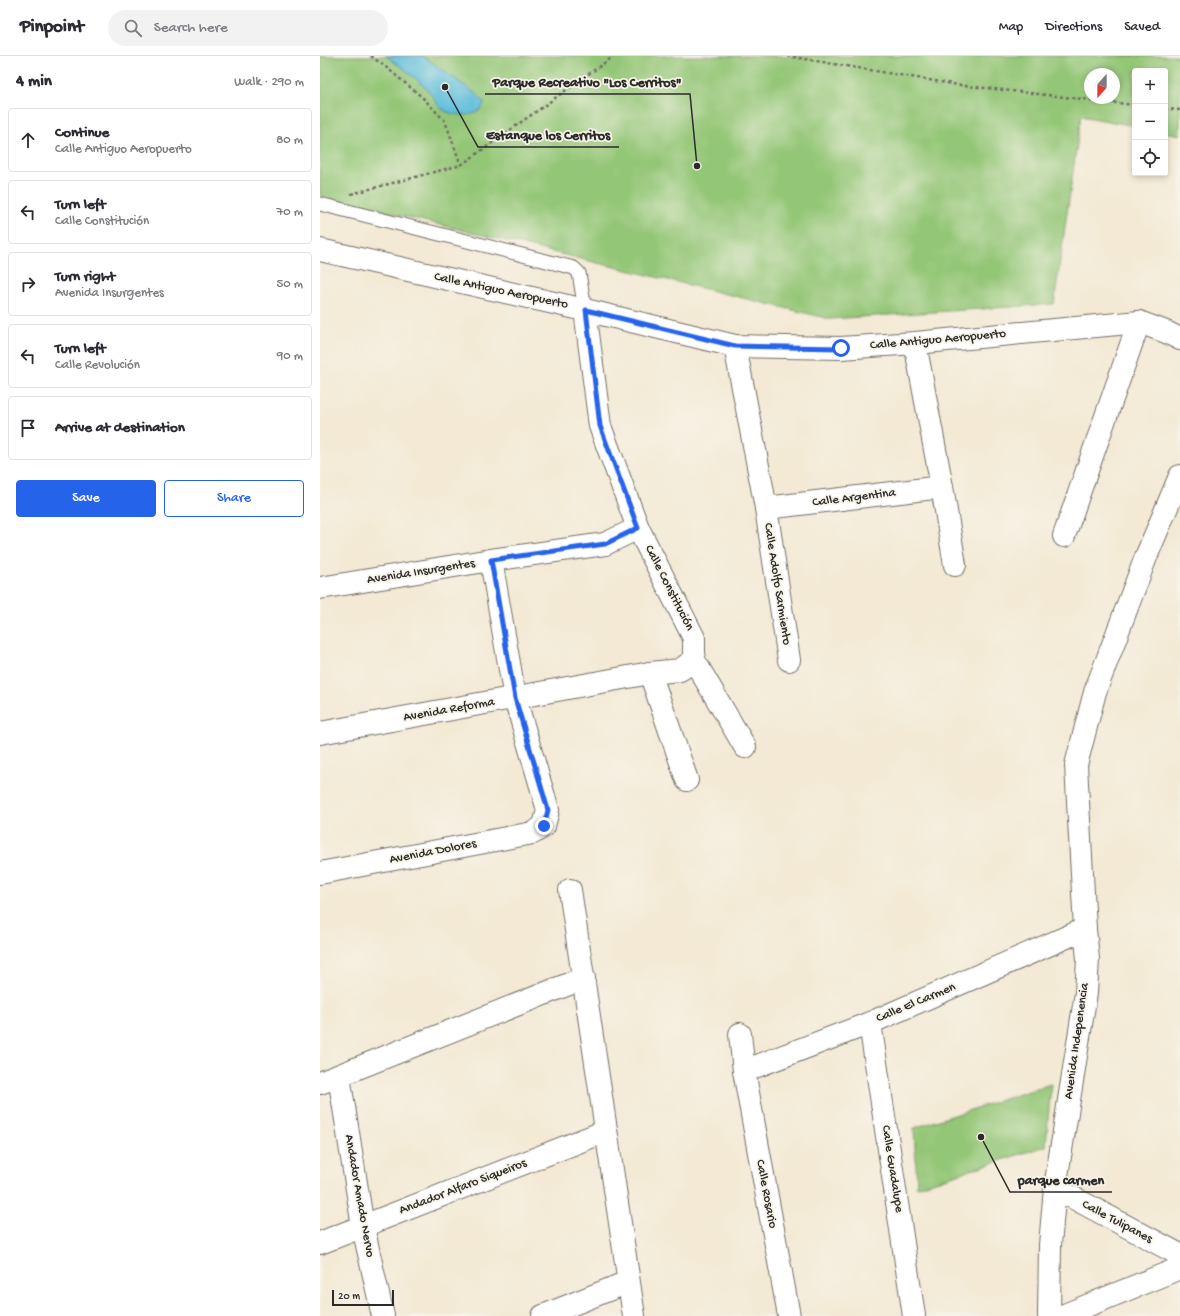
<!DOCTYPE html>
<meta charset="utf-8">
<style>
:root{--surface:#fff;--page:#f2f2f3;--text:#2b2b33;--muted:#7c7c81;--line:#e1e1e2;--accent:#2563eb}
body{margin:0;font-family:"Gochi Hand",sans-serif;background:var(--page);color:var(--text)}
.controls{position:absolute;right:12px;top:12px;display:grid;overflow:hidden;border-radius:4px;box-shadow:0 2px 6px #0003}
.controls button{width:36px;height:36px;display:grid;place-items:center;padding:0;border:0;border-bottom:1px solid var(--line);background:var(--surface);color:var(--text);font:20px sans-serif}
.compass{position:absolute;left:764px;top:12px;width:36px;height:36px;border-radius:50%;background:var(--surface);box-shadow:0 2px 6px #0003;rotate:201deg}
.scale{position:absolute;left:12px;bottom:10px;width:62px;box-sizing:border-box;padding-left:4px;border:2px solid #2b2b2b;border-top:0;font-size:11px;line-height:14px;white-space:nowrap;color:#2b2b2b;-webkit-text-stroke:3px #f7f3e8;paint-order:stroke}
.stop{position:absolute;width:12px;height:12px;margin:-9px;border:3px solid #2563eb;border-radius:50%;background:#fff}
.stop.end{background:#2563eb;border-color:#fff;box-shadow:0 1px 4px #0008}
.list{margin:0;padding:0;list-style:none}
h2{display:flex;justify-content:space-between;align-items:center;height:52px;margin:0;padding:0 16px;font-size:17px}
h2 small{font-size:13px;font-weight:400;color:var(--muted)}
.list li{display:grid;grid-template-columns:26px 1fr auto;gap:12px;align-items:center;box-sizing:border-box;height:64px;margin:0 8px 8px;padding:0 8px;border:1px solid var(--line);border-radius:4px}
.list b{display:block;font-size:15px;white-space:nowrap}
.list p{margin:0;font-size:13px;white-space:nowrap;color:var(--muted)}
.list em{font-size:13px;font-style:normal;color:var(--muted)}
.actions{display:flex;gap:8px;padding:12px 16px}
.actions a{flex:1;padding:9px 0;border:1px solid var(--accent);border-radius:4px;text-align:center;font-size:14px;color:var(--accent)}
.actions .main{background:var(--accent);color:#fff}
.icon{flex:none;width:22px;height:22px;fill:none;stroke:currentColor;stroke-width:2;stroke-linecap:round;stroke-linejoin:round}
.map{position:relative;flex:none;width:860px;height:1260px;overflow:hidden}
header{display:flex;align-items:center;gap:24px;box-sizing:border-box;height:56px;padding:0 20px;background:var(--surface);border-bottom:1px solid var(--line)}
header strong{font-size:19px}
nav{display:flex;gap:22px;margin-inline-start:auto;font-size:14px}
.search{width:280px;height:36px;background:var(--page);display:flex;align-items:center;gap:10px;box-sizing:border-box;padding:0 14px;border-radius:22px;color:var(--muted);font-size:15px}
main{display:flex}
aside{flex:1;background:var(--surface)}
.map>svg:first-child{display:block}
.green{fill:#93c676;stroke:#5f7850;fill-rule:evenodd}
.water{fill:#5dbddb;stroke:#447483}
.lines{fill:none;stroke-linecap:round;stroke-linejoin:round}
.service-casing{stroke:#716e66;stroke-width:15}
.minor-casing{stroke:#716e66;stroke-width:24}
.tertiary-casing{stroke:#716e66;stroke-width:24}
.path{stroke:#716e66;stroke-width:2.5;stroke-dasharray:3 3;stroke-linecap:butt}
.service{stroke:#fff;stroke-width:13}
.minor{stroke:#fff;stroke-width:22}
.tertiary{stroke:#fff;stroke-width:22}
.route{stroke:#2563eb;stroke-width:5}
.labels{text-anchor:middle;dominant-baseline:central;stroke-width:3.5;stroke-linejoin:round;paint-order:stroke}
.street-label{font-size:13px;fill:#2b2b2b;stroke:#f7f3e8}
.leader{fill:none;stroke:#2b2b2b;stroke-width:1.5}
.callout-dot{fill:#2b2b2b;stroke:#f7f3e8;stroke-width:1.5}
.callout-label{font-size:14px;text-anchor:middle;font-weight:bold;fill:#2b2b2b;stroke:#f7f3e8;stroke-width:3.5;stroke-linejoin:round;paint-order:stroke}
</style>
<header>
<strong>Pinpoint</strong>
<div class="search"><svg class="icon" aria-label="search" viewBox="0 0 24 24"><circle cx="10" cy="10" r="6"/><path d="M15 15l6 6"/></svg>Search here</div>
<nav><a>Map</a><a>Directions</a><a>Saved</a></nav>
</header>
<main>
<aside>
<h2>4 min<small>Walk · 290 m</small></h2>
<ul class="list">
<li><svg class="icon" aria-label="ahead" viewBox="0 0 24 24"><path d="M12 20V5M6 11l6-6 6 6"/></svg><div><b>Continue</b><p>Calle Antiguo Aeropuerto</p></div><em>80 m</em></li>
<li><svg class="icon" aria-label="left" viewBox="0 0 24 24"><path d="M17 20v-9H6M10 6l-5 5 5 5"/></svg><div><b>Turn left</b><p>Calle Constitución</p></div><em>70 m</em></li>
<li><svg class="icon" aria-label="right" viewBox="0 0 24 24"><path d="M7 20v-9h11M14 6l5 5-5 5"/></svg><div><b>Turn right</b><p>Avenida Insurgentes</p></div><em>50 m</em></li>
<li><svg class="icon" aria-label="left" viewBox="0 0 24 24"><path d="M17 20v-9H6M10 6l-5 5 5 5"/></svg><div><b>Turn left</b><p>Calle Revolución</p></div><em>90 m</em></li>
<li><svg class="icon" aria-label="arrive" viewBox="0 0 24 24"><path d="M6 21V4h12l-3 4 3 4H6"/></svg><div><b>Arrive at destination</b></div></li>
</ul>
<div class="actions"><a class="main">Save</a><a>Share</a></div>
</aside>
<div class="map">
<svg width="860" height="1260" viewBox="0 0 860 1260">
<rect width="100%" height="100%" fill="#f7f3e8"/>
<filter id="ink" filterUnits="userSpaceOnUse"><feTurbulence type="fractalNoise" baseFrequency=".025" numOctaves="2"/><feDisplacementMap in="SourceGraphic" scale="8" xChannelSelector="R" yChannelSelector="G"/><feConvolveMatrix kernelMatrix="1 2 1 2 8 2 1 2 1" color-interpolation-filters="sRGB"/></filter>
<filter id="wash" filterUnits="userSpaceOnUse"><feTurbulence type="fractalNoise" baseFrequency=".012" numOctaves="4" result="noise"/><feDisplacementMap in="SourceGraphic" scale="16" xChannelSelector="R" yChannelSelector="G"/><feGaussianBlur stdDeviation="0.9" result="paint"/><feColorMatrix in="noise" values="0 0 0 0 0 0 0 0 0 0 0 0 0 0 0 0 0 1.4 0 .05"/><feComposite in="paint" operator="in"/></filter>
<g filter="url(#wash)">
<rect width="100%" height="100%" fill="#f3e9d4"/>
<g class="green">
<path d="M0 0H860V79L845 76V15H815V70L761 60 734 248 510 263 0 140ZM770 18H794V42H770Z"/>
<polygon points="731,1028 726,1090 597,1131 594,1072"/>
</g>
<path class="water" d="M66 0H103L155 37 164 46C162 63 133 61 122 53 117 50 115 43 111 38 98 23 82 11 66 0Z"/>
</g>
<g filter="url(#ink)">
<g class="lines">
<g class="service-casing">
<polyline id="service" points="0,148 254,212 259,217 265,254"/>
</g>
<g class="minor-casing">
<g id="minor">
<polyline points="265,254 280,370 318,472 374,582 374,604"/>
<polyline points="595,287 622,431 635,509"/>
<polyline points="415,290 446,452 469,604"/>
<polyline points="446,452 622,431"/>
<polyline points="744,480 819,266"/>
<polyline points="0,532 171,504 285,488 318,472"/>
<polyline points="374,604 425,691"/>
<polyline points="330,617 367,724"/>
<polyline points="0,677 330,617 360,614 374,604"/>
<polyline points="0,817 213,777 224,770 228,754 195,642 171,504"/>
<polyline points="250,834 314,1260"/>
<polyline points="550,967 594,1260"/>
<polyline points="420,978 424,1015 469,1260"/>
<polyline points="424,1015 550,967 765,873"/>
<polyline points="19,1020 43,1171 63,1260"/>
<polyline points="0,1027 264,922"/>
<polyline points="735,1132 860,1199"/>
<polyline points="0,1187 286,1075"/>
<polyline points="223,1260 308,1226"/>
<polyline points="742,1260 860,1212"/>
</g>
</g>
<g class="tertiary-casing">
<g id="tertiary">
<polyline points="0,194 265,254 415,290 521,292 595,287 819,266 846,276 860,283"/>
<polyline points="729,1260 730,1189 735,1132 766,937 768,903 765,873 756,709 775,636 826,501 860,420"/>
</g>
</g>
<g class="path">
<polyline points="51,0 67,12 102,41 125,65 141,109"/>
<polyline points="467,0 639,29 815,49"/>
<polyline points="845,53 860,54"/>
<polyline points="31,138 141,109 294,0"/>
</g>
<use href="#service" class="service"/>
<use href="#minor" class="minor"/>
<use href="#tertiary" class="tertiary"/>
</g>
</g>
<g class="lines" filter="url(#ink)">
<polyline class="route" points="224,770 228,754 195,642 171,504 285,488 318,472 280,370 266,254 415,290 521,292"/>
</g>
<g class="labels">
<g class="street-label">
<text transform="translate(181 235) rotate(12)">Calle Antiguo Aeropuerto</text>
<text transform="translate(618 284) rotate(-5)">Calle Antiguo Aeropuerto</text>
<text transform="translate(534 442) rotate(-7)">Calle Argentina</text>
<text transform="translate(101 516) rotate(-9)">Avenida Insurgentes</text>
<text transform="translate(457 528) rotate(81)">Calle Adolfo Sarmiento</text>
<text transform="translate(349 532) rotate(63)">Calle Constitución</text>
<text transform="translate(129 654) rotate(-10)">Avenida Reforma</text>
<text transform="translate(113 796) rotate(-11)">Avenida Dolores</text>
<text transform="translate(596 947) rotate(-23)">Calle El Carmen</text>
<text transform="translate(757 985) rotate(-82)">Avenida Indepenencia</text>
<text transform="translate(572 1113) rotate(81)">Calle Guadalupe</text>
<text transform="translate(143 1131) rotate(-21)">Andador Alfaro Siqueiros</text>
<text transform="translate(446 1138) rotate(79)">Calle Rosario</text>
<text transform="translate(39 1140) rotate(80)">Andador Amado Nervo</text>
<text transform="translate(797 1166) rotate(28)">Calle Tulipanes</text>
</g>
</g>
<path class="leader" d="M377 110L370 38H165M125 31L158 91H299M661 1081L690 1136H792"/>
<g class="callout-dot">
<circle cx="377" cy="110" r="4"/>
<circle cx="125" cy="31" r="4"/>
<circle cx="661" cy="1081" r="4"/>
</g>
<g class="callout-label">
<text x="267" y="30">Parque Recreativo "Los Cerritos"</text>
<text x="228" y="83">Estanque los Cerritos</text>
<text x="741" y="1128">parque carmen</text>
</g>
</svg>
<div class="controls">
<button>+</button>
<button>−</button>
<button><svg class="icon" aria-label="locate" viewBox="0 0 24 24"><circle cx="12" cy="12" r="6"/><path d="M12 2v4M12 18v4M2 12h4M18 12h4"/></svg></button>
</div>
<svg class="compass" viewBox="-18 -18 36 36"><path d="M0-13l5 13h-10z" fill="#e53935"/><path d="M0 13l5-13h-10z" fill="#7c7c81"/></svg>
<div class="scale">20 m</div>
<div class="stop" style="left:521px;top:292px"></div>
<div class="stop end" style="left:224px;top:770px"></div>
</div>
</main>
